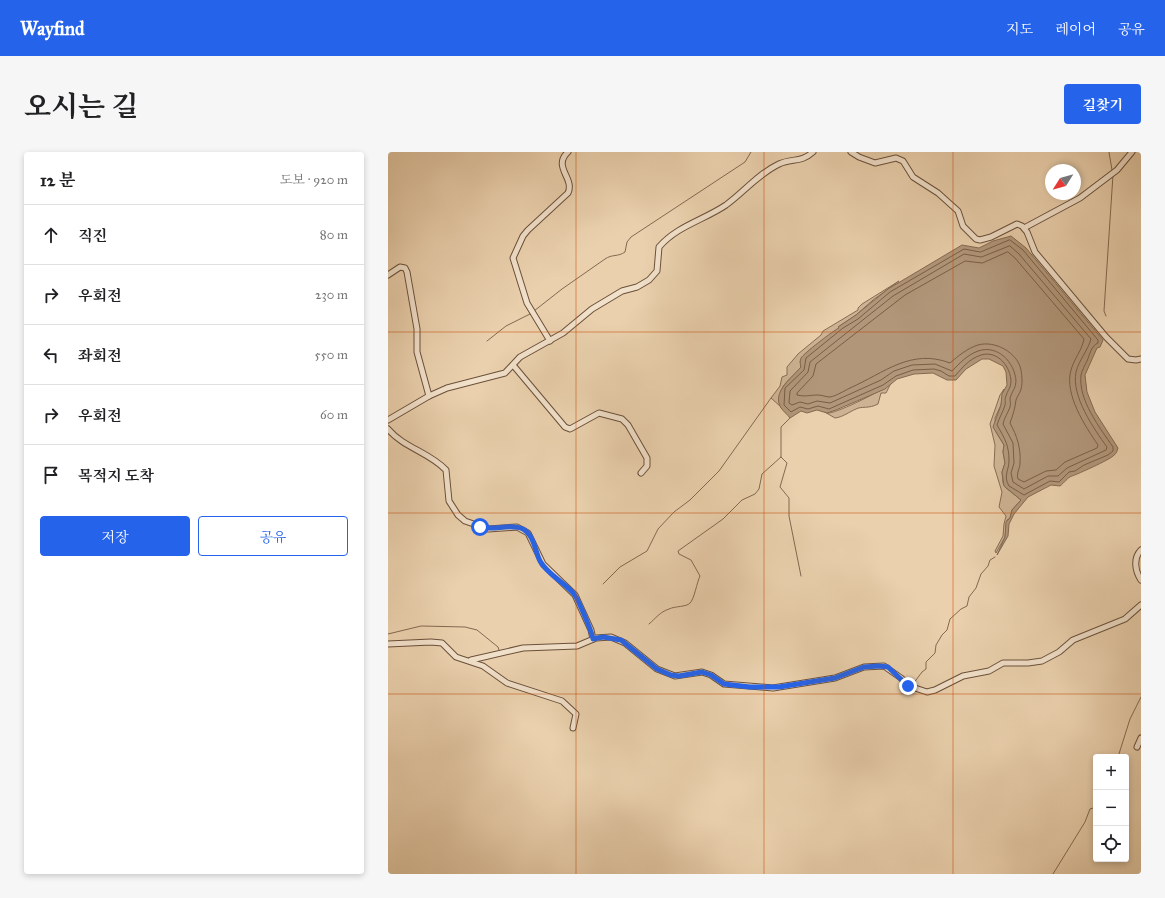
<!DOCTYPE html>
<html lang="ko">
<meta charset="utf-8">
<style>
:root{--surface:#fff;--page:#f6f6f6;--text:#202124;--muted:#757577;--line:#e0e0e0;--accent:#2563eb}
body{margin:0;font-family:"IM FELL Great Primer","Noto Serif KR",serif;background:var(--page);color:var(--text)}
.controls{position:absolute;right:12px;bottom:12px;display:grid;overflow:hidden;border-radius:4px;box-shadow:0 2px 6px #0003}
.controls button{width:36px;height:36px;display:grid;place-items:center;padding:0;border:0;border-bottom:1px solid var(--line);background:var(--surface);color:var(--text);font:20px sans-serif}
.compass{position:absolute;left:657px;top:12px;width:36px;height:36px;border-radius:50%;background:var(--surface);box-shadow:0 2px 6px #0003;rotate:233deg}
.stop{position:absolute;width:12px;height:12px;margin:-9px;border:3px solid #2563eb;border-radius:50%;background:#fff}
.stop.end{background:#2563eb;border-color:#fff;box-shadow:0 1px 4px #0008}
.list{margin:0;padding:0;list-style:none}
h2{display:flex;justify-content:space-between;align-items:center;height:52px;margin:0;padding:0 16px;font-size:17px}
h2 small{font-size:13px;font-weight:400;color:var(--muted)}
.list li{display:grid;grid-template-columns:26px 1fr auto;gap:12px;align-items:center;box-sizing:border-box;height:60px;padding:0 16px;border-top:1px solid var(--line)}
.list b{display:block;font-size:15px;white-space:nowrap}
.list em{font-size:13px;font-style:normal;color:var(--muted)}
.actions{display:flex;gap:8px;padding:12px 16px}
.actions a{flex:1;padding:9px 0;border:1px solid var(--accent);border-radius:4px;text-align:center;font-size:14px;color:var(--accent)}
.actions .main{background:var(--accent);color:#fff}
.icon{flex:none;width:22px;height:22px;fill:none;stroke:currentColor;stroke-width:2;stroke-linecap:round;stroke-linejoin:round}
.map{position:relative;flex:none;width:753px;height:722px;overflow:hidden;border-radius:4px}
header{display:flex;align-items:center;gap:24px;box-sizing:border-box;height:56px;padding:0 20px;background:var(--accent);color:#fff}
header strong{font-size:19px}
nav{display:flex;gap:22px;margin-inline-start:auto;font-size:14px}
.intro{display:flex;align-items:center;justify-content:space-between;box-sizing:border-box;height:96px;padding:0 24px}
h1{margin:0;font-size:28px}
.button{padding:10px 18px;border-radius:4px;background:var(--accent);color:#fff;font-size:14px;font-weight:700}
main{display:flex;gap:24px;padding:0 24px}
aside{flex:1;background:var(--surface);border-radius:4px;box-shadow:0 2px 6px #0003}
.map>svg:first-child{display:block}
.green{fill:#cdb393;stroke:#876c53}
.water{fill:#b19679;stroke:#846950}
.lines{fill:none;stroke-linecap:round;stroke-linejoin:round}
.shore{stroke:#795e46;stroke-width:1}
.stream{stroke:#846950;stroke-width:1}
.minor-casing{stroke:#6b503a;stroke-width:7}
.minor{stroke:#f1e0ca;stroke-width:5}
.route{stroke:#2563eb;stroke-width:5}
.grid{fill:none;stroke:#c74f0d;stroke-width:1;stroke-opacity:0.55}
</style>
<header>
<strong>Wayfind</strong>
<nav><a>지도</a><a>레이어</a><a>공유</a></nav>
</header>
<div class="intro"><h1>오시는 길</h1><a class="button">길찾기</a></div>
<main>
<aside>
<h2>12 분<small>도보 · 920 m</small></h2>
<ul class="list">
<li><svg class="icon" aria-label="ahead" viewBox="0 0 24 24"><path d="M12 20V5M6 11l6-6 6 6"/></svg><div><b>직진</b></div><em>80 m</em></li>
<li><svg class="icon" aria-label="right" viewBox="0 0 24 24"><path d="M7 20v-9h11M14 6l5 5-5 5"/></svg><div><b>우회전</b></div><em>230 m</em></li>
<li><svg class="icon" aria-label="left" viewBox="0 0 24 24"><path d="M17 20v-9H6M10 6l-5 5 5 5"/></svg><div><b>좌회전</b></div><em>550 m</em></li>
<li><svg class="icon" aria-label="right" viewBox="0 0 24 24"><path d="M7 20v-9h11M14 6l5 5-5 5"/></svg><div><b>우회전</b></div><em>60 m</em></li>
<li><svg class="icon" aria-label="arrive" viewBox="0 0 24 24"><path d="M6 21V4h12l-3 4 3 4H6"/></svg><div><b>목적지 도착</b></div></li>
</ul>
<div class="actions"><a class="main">저장</a><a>공유</a></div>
</aside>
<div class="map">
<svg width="753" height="722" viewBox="0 0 753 722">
<rect width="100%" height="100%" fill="#ead0ad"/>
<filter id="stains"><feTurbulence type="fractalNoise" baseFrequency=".005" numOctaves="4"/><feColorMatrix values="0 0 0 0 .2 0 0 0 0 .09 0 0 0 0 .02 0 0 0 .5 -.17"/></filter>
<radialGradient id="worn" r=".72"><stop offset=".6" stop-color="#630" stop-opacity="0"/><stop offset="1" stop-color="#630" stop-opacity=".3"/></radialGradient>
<g class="green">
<path d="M511 129 485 148 468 163 450 175 451 176 420 199 412 209 413 215C401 230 388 233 393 255L383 246 392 234 394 225 399 223V215L410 202 433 183 435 179 470 158V156L474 152Z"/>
<path d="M503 231 498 241H493L490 252C481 257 473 254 468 257 461 260 455 265 447 266L435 259C437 260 438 261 441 261 451 260 496 238 503 231Z"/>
<polygon points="616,237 613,253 607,266 608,280 616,293 615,300 617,311 614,320 615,331 618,336 633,348 624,358 622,366 619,368 617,385 608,401 607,399 615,384 616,372 618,364 611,355 614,340 606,314 607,293 602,272 612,243"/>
</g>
<path class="water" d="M623 84 638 96 715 188 712 195 709 196 697 223 699 240 707 260 730 296C729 300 728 302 725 304 721 308 690 322 684 324 680 325 676 331 672 334L663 333 640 345 626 362 621 372 620 384 609 403 617 385 618 370 622 366 624 358 633 348 616 334 614 320 617 311 615 300 616 293 605 275 613 253 614 242 619 233 618 220 615 214 601 207H594L578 217 568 228H559L545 221 526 222 509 227 497 237 448 258 439 261 429 258 419 261 413 259 402 266C399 262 396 260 393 256 383 240 405 225 413 215 412 212 412 209 413 206 415 202 446 178 451 176L450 175 468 163 500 137 574 93 591 96 605 89Z"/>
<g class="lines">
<g class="shore">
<path d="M622 88 635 98 710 188V191C703 194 702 202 699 209 697 213 694 218 693 223 690 248 712 276 725 295V299L720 303 696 313 687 319 681 320 671 330 662 329 636 343 621 334C615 324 621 318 621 309 621 293 617 287 609 273 611 266 615 260 617 253 618 250 616 247 618 244 619 239 623 236 623 230 623 215 610 198 593 203 581 207 574 216 567 224H561L553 219 546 217 525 218 508 224 495 233 441 257 430 254 420 257 412 255 403 260 396 253 397 236 416 218 418 206 455 176 470 167 502 140 576 97 592 100Z"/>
<path d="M622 94 631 102 703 187C700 198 691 208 688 220 683 244 706 277 719 295L718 298 679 316 670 324H660L636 337 625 330 623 321 626 311 625 291 615 272C616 266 620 261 622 255 623 252 622 249 622 246 624 239 628 236 628 229 627 211 610 192 590 199 579 203 572 211 564 219L547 212 524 213 506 219 493 228 442 251 429 249 420 252 412 250 404 253 401 251 402 239 420 220 422 210 505 144 576 102 593 105Z"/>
<path d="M620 100 627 106 696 187C694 198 686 207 683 218 676 242 697 274 710 293L709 296 677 310 668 318 658 319 636 330 630 327C628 321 632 317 632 311 633 296 629 284 622 271 625 263 627 256 628 248 629 245 631 242 632 240 635 233 634 225 633 218 630 201 607 188 590 193 580 196 570 204 562 211 523 196 496 221 462 236 456 239 448 244 442 245 438 245 434 243 430 243 421 243 418 245 409 243V241L425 224 428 212 517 143 577 109 594 111Z"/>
</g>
<g class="stream">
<polyline points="721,0 724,18"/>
<path d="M146 159 174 137 217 107C224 102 230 105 237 100L239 90 243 85 357 10 363 0"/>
<polyline points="718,164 716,159 725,23"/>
<polyline points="99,189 118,174 142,162"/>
<polyline points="393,305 399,311 392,335 401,346 401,364 413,424"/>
<polyline points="215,432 232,415 259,399 270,377 286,360 302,348 331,319 383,246"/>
<path d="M261 472C268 466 272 460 281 457 287 454 299 455 302 451 306 448 309 430 312 424L303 408 291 402 290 399 335 367 354 348 367 342 371 337 374 322 393 305V275L402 266"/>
<polyline points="0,482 33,474 77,475 89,478 110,495 111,498"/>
<polyline points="525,532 534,520 538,517 538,510 547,501 548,493 554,483 559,478 562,467 573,457 579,454 581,445 588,436 593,422 600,414 602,408 607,405"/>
<polyline points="730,605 742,567 753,545"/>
<polyline points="665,722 697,670 702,657 708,655"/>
</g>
<g class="minor-casing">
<g id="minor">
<polyline points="463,0 471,5 487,11 508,6 515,9 525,25 550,41 570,59 575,74 588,87 592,88 603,85 629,72 634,74 639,80 647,100 718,185 740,207 748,208 753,207"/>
<polyline points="636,76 692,46 729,18 744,0"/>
<polyline points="0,123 12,115 17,116 19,120 29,177 29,200 41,244"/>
<path d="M162 189 139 151 125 106 135 84 140 78 180 41C187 26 164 15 180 0"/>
<polyline points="125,213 177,275 182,277 211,261 234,267 240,273 259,306 259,314 253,321"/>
<path d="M0 268 41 244 59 236 117 221 132 205 175 181 204 157 234 139 249 135 261 128 269 119 271 95C289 74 316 68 338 53 356 40 370 22 391 12 404 6 413 11 425 0"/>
<path d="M0 277C16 296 41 300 58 318L61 349 70 363 77 369 100 377 129 375 140 381 155 412 187 443 203 478 205 487"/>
<path d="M753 398C745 406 747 419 753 428"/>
<polyline points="0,492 43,490 54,491 68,505 95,514 119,531 174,549 188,562 185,576"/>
<polyline points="83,508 135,496 189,494 208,486 223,485 237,491 269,517 287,524 314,520 323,523 336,532 385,536 447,526 476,515 496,514 513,526 521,534 539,540 547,538 575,524 601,519 615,511 640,511 654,509 671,500 685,488 737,467 753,453"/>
<polyline points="749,595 753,586"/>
</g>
</g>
<use href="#minor" class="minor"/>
</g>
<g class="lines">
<path class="route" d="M92 375C106 379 122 371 135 377 146 383 147 399 152 409 160 423 176 430 186 442 190 447 204 480 205 487L215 485 233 488 269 517 283 523 291 524 314 520 323 523 336 532 362 535H391L447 526 476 515 491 514 500 515 520 534"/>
</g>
<path class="grid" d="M188 0V722M376 0V722M565 0V722M0 180H753M0 361H753M0 542H753"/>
<rect width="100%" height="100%" filter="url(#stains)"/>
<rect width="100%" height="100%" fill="url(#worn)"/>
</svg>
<div class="controls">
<button>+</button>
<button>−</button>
<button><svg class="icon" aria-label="locate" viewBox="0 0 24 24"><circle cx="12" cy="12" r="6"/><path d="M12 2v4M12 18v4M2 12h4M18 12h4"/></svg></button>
</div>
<svg class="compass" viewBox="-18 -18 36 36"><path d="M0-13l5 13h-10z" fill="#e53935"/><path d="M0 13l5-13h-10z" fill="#757577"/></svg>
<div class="stop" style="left:92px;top:375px"></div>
<div class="stop end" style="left:520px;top:534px"></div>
</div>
</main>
